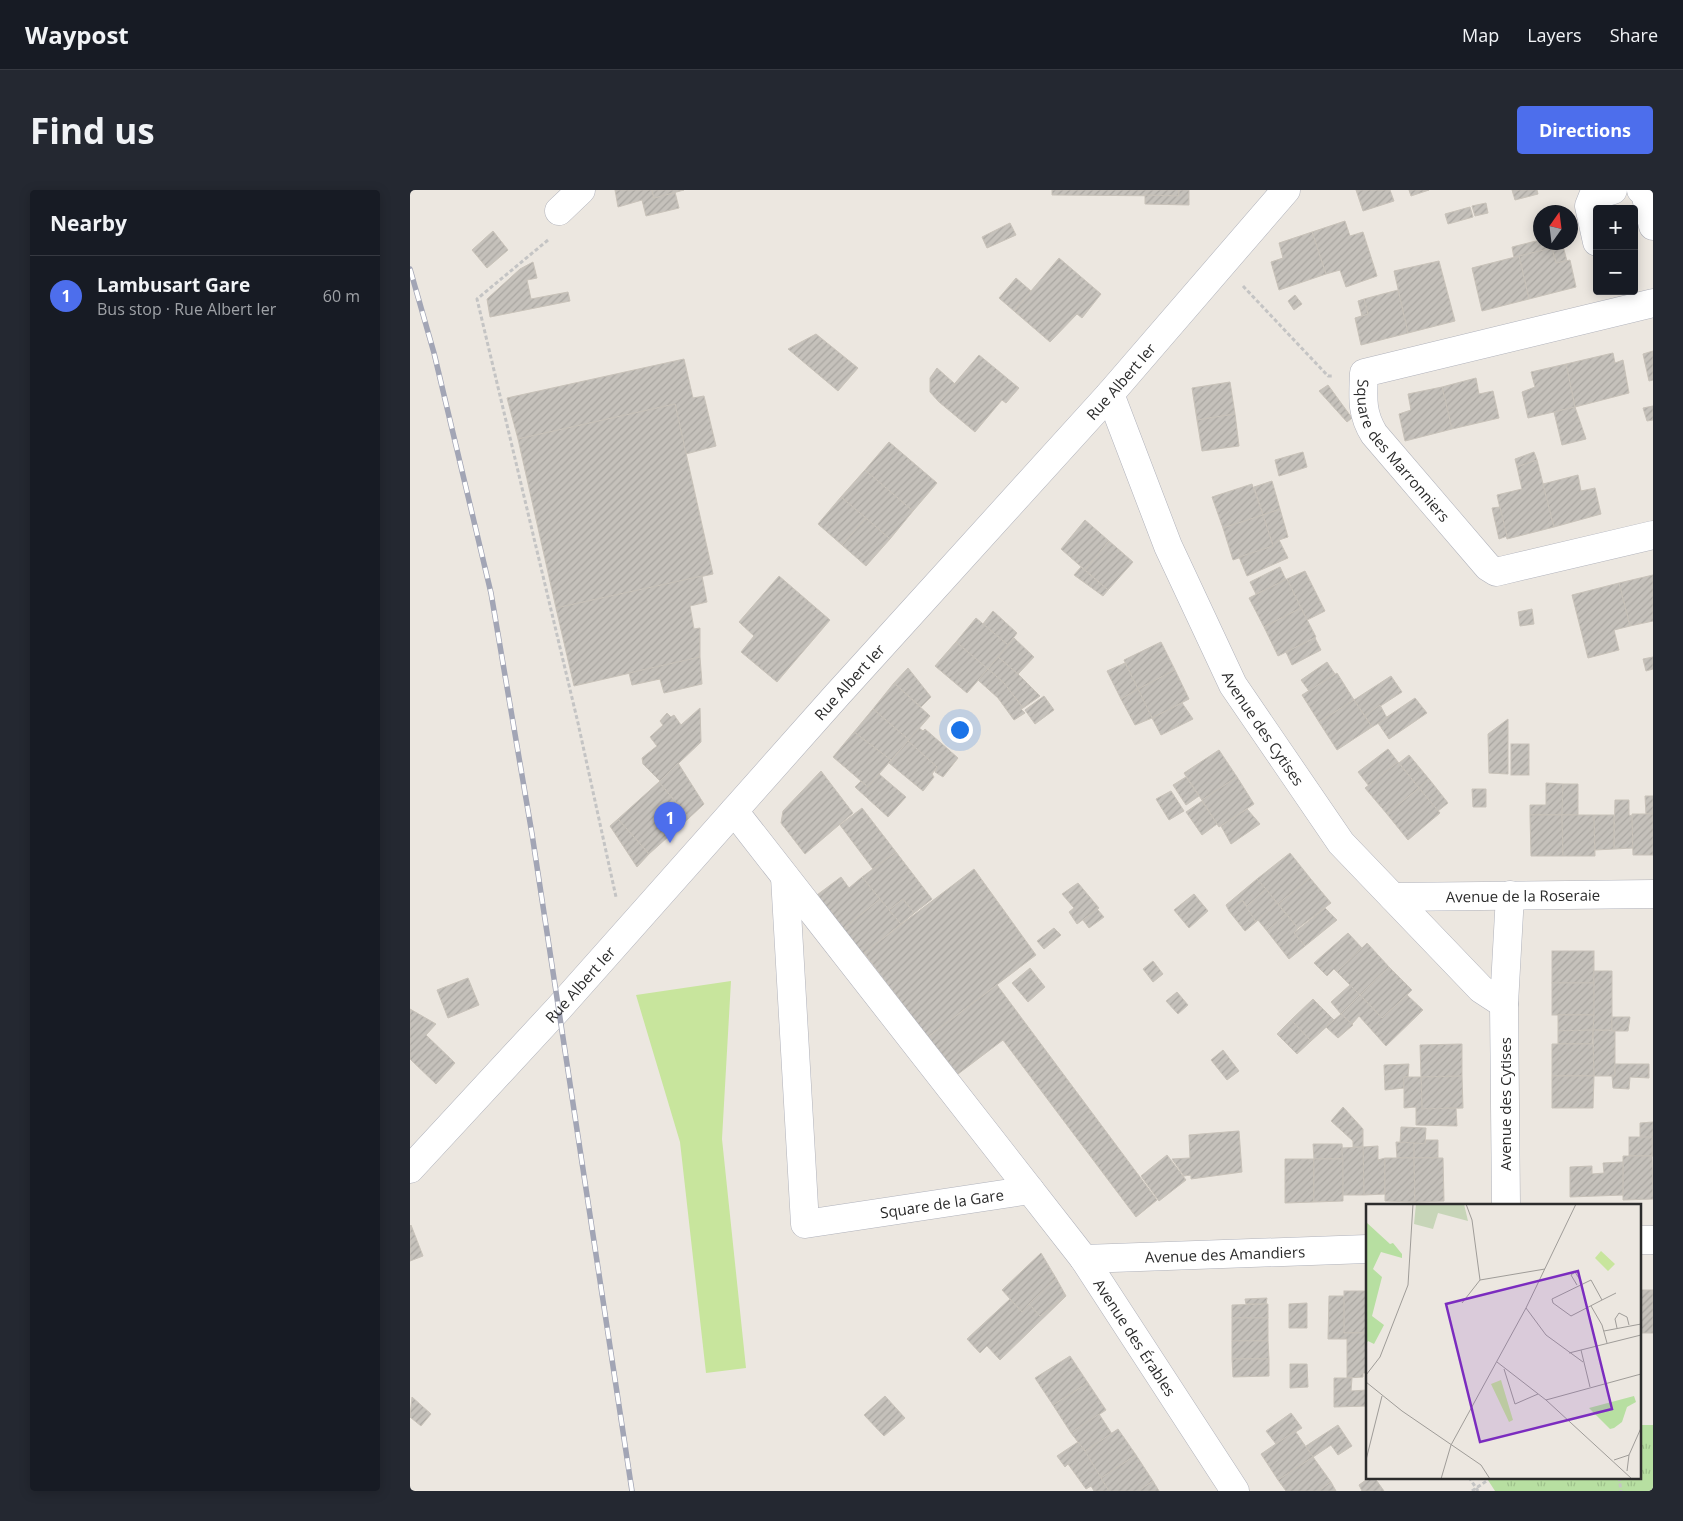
<!DOCTYPE html>
<meta charset="utf-8">
<style>
:root{--surface:#171b24;--page:#242831;--text:#f1f3f6;--muted:#9ea1a6;--line:#363941;--accent:#4d6eec}
body{margin:0;font-family:"Open Sans",sans-serif;background:var(--page);color:var(--text)}
.controls{position:absolute;right:15px;top:15px;display:grid;overflow:hidden;border-radius:5px;box-shadow:0 2px 12px #0003}
.controls button{width:45px;height:45px;display:grid;place-items:center;padding:0;border:0;border-bottom:1px solid var(--line);background:var(--surface);color:var(--text);font:25px sans-serif}
.compass{position:absolute;left:1123px;top:15px;width:45px;height:45px;border-radius:50%;background:var(--surface);box-shadow:0 2px 12px #0003;rotate:14deg}
.you{position:absolute;left:549px;top:539px;width:18px;height:18px;margin:-12px;border:4px solid #fff;border-radius:50%;background:#1a73e8;box-shadow:0 0 0 8px #1a73e833}
.badge{display:grid;place-items:center;width:32px;height:32px;border-radius:50%;background:var(--accent);color:#fff;font-size:16px;font-weight:700}
.pin{position:absolute;translate:-50% -41px;filter:drop-shadow(0 1px 2px #0008)}
.pin::after{content:'';position:absolute;top:26px;width:18px;height:15px;background:inherit;clip-path:polygon(0 0,100% 0,50% 100%)}
.list{margin:0;padding:0;list-style:none}
h2{display:flex;justify-content:space-between;align-items:center;height:65px;margin:0;padding:0 20px;font-size:21px}
h2 small{font-size:16px;font-weight:400;color:var(--muted)}
.list li{display:grid;grid-template-columns:32px 1fr auto;gap:15px;align-items:center;box-sizing:border-box;height:80px;padding:0 20px;border-top:1px solid var(--line)}
.list b{display:block;font-size:19px;white-space:nowrap}
.list p{margin:0;font-size:16px;white-space:nowrap;color:var(--muted)}
.list em{font-size:16px;font-style:normal;color:var(--muted)}
.map{position:relative;flex:none;width:1243px;height:1301px;overflow:hidden;border-radius:5px}
header{display:flex;align-items:center;gap:30px;box-sizing:border-box;height:70px;padding:0 25px;background:var(--surface);border-bottom:1px solid var(--line)}
header strong{font-size:24px}
nav{display:flex;gap:28px;margin-inline-start:auto;font-size:18px}
.intro{display:flex;align-items:center;justify-content:space-between;box-sizing:border-box;height:120px;padding:0 30px}
h1{margin:0;font-size:35px}
.button{padding:12px 22px;border-radius:5px;background:var(--accent);color:#fff;font-size:18px;font-weight:700}
main{display:flex;gap:30px;padding:0 30px}
aside{flex:1;background:var(--surface);border-radius:5px;box-shadow:0 2px 12px #0003}
.map>svg:first-child{display:block}
.grass{fill:url(#grass-tufts)}
.pitch{fill:#c8e59d}
.building{fill:url(#building-hatch);stroke:#c8c2b9}
.lines{fill:none;stroke-linecap:round;stroke-linejoin:round}
.minor-casing{stroke:#b0b2bb;stroke-width:29}
.path{stroke:#c4c4c4;stroke-width:3;stroke-dasharray:4 2.5;stroke-linecap:butt}
.minor{stroke:#fff;stroke-width:28}
.rail-casing{stroke:#a2a5b5;stroke-width:5.5}
.rail{stroke:#fff;stroke-width:4;stroke-dasharray:11;stroke-linecap:butt}
.labels{text-anchor:middle;dominant-baseline:central;stroke-width:4;stroke-linejoin:round;paint-order:stroke}
.street-label{font-size:15px;fill:#2c2c2c;stroke:#fff}
.inset-road{fill:none;stroke:#9f9c98;stroke-width:1}
.view{fill:#7b2cbf;fill-opacity:0.15;stroke:#7b2cbf;stroke-width:2.5}
.inset-edge{fill:none;stroke:#2c2c2c;stroke-width:2.5}
</style>
<header>
<strong>Waypost</strong>
<nav><a>Map</a><a>Layers</a><a>Share</a></nav>
</header>
<div class="intro"><h1>Find us</h1><a class="button">Directions</a></div>
<main>
<aside>
<h2>Nearby<small></small></h2>
<ul class="list">
<li><span class="badge">1</span><div><b>Lambusart Gare</b><p>Bus stop · Rue Albert Ier</p></div><em>60 m</em></li>
</ul>
</aside>
<div class="map">
<svg width="1243" height="1301" viewBox="0 0 1243 1301">
<defs>
<pattern id="grass-tufts" width="24" height="20" patternUnits="userSpaceOnUse" patternTransform="scale(1.25)"><rect width="24" height="20" fill="#b7dfa1"/><path d="M3 7l-1-3M5 7V3M7 7l1-3M15 17l-1-3M17 17v-4M19 17l1-3" fill="none" stroke="#9ec08b"/></pattern>
<pattern id="building-hatch" width="6" height="6" patternUnits="userSpaceOnUse" patternTransform="scale(1.25)"><rect width="6" height="6" fill="#c5c1bb"/><path d="M-1 1l2-2M0 6l6-6M5 7l2-2" fill="none" stroke="#a9a6a1"/></pattern>
</defs>
<rect width="100%" height="100%" fill="#ece7e0"/>
<polygon class="grass" points="1229,1235 1243,1235 1243,1301 1085,1301 1076,1287 1229,1287"/>
<polygon class="pitch" points="321,791 312,949 336,1178 296,1183 270,952 226,805"/>
<g class="building">
<polygon points="205,0 242,0 244,8 265,2 269,18 236,26 232,10 208,17"/>
<polygon points="242,0 274,0 244,8"/>
<polygon points="642,0 769,0 769,6 642,5"/>
<polygon points="769,0 779,0 779,15 735,14 735,5 769,6"/>
<polygon points="946,0 980,0 984,11 953,21"/>
<polygon points="999,0 1019,0 1001,6"/>
<polygon points="1102,0 1127,0 1128,4 1105,10"/>
<polygon points="1076,13 1078,23 1065,26 1062,16"/>
<polygon points="1060,17 1063,27 1038,34 1035,24"/>
<polygon points="935,31 940,46 953,42 967,86 936,97 930,80 916,84 902,42"/>
<polygon points="600,33 606,45 577,58 572,47"/>
<polygon points="83,41 98,60 77,78 62,60"/>
<polygon points="902,42 916,84 869,100 861,72 873,68 869,53"/>
<polygon points="1130,50 1130,52 1152,52 1157,71 1146,73 1142,58 1104,68 1102,57"/>
<polygon points="1142,58 1146,73 1160,70 1166,97 1119,109 1109,66"/>
<polygon points="1109,66 1119,109 1072,121 1062,78"/>
<polygon points="649,68 691,104 672,128 667,124 640,152 604,121"/>
<polygon points="1029,71 1045,131 998,143 984,81"/>
<polygon points="123,72 127,88 117,90 121,109 158,102 160,111 80,127 77,109 110,79"/>
<polygon points="606,88 621,101 604,121 589,108"/>
<polygon points="988,100 998,143 951,155 945,128 958,124 954,109"/>
<polygon points="885,105 892,114 884,120 878,111"/>
<polygon points="954,109 958,124 952,126 948,111"/>
<polygon points="406,144 448,178 428,201 378,159"/>
<polygon points="1243,161 1243,190 1239,191 1233,164"/>
<polygon points="1203,163 1205,173 1213,170 1219,203 1165,217 1156,174"/>
<polygon points="569,165 609,198 596,213 592,210 565,242 529,212"/>
<polygon points="274,169 283,208 294,206 306,256 276,264 265,214 108,249 97,208"/>
<polygon points="1156,174 1165,217 1118,228 1112,202 1125,197 1121,182"/>
<polygon points="527,178 545,194 529,212 520,202 520,188"/>
<polygon points="1066,188 1069,204 1083,201 1089,228 1042,239 1032,197"/>
<polygon points="820,192 825,224 787,230 782,198"/>
<polygon points="918,195 942,228 937,232 909,201"/>
<polygon points="1032,197 1042,239 995,251 989,224 1001,220 998,204"/>
<polygon points="265,214 303,384 146,418 108,249"/>
<polygon points="1243,216 1243,230 1237,231 1233,218"/>
<polygon points="1165,217 1176,249 1152,255 1144,222"/>
<polygon points="825,224 829,256 792,261 787,230"/>
<polygon points="479,252 527,293 503,321 455,280"/>
<polygon points="893,262 897,277 869,286 865,270"/>
<polygon points="1124,262 1127,270 1107,277 1105,269"/>
<polygon points="1127,270 1144,337 1097,349 1087,305 1112,299 1107,277"/>
<polygon points="455,280 503,321 480,349 431,307"/>
<polygon points="1168,285 1171,301 1185,298 1191,324 1144,337 1133,294"/>
<polygon points="862,291 870,319 853,325 844,297"/>
<polygon points="842,294 853,325 813,338 802,307"/>
<polygon points="431,307 456,328 432,355 408,334"/>
<polygon points="1090,317 1097,346 1089,349 1082,318"/>
<polygon points="870,319 878,347 869,350 863,356 853,325"/>
<polygon points="853,325 863,356 823,370 813,338"/>
<polygon points="456,328 480,349 456,376 432,355"/>
<polygon points="675,330 699,351 675,380 651,359"/>
<polygon points="869,350 878,368 837,386 829,367 863,356"/>
<polygon points="699,351 723,372 698,400 675,380"/>
<polygon points="671,377 698,400 693,406 664,385"/>
<polygon points="870,377 876,390 846,404 840,392"/>
<polygon points="895,381 915,421 897,430 877,389"/>
<polygon points="1243,385 1243,431 1220,436 1209,393"/>
<polygon points="292,386 297,412 280,416 284,439 290,438 290,467 164,496 146,418"/>
<polygon points="369,386 420,430 367,492 331,462 344,446 329,432"/>
<polygon points="877,389 891,418 854,437 839,408"/>
<polygon points="1209,393 1220,436 1204,440 1209,460 1178,468 1162,405"/>
<polygon points="891,418 906,447 868,466 854,437"/>
<polygon points="1122,419 1124,434 1110,436 1108,422"/>
<polygon points="583,421 607,443 598,455 573,434"/>
<polygon points="566,428 598,455 578,479 546,452"/>
<polygon points="604,448 624,467 608,484 588,467"/>
<polygon points="905,448 911,460 882,475 876,462"/>
<polygon points="546,452 578,479 557,503 525,476"/>
<polygon points="751,452 765,480 728,499 714,470"/>
<polygon points="290,467 292,494 254,503 250,489 222,495 219,483"/>
<polygon points="588,467 608,484 630,506 613,518 594,493 578,479"/>
<polygon points="1243,467 1243,479 1236,481 1233,469"/>
<polygon points="917,472 925,484 899,501 891,490"/>
<polygon points="715,473 728,499 711,509 697,481"/>
<polygon points="498,478 521,507 511,517 484,493"/>
<polygon points="578,479 594,493 613,518 611,519 615,523 604,530 588,508 568,490"/>
<polygon points="765,480 779,509 742,528 728,499"/>
<polygon points="927,483 944,510 909,532 892,505"/>
<polygon points="981,486 992,502 955,526 944,510"/>
<polygon points="484,493 520,526 499,550 463,519"/>
<polygon points="728,499 742,528 725,535 711,509"/>
<polygon points="634,506 644,520 625,534 615,520"/>
<polygon points="1005,508 1017,523 979,549 968,533"/>
<polygon points="944,510 962,537 927,560 909,532"/>
<polygon points="772,513 783,529 751,545 742,528"/>
<polygon points="970,515 977,528 962,537 955,526"/>
<polygon points="290,518 291,552 250,591 233,574 232,568 247,556 240,547 253,535 250,531 257,523 261,527 264,525 271,535"/>
<polygon points="463,519 499,550 481,570 444,542"/>
<polygon points="1098,529 1098,584 1079,583 1078,544"/>
<polygon points="509,538 513,541 515,539 548,568 533,587 525,582 527,577 498,551"/>
<polygon points="444,542 481,570 458,597 423,567"/>
<polygon points="498,551 527,577 522,584 524,587 513,601 479,573"/>
<rect x="1101" y="554" width="18" height="31"/>
<polygon points="978,559 988,572 959,596 948,582"/>
<polygon points="809,560 827,587 792,610 774,583"/>
<polygon points="999,565 1019,589 1009,598 989,573"/>
<polygon points="988,572 1009,598 977,624 955,598"/>
<polygon points="268,573 294,614 279,628 249,592"/>
<polygon points="411,581 443,623 395,664 371,633 373,621"/>
<polygon points="469,584 496,607 478,627 445,597 451,591 458,597"/>
<polygon points="776,587 789,606 776,615 763,595"/>
<polygon points="827,587 844,614 809,637 792,610"/>
<polygon points="1019,589 1038,613 1028,621 1009,598"/>
<polygon points="249,592 279,628 239,664 208,629"/>
<polygon points="1136,593 1153,594 1152,625 1120,625 1120,615 1136,615"/>
<polygon points="1153,594 1168,594 1168,625 1152,625"/>
<polygon points="1009,598 1030,623 998,650 977,624"/>
<polygon points="1062,599 1076,599 1076,617 1063,617"/>
<polygon points="761,601 774,621 759,630 746,609"/>
<polygon points="1235,606 1243,606 1243,624 1236,624"/>
<polygon points="1205,610 1219,610 1219,625 1222,626 1223,658 1204,659"/>
<polygon points="792,611 807,634 792,645 776,622"/>
<polygon points="452,618 486,662 463,679 430,635"/>
<polygon points="837,619 850,634 821,654 811,636"/>
<polygon points="1222,624 1243,624 1243,665 1223,665"/>
<polygon points="1120,625 1152,625 1153,666 1121,666"/>
<polygon points="1152,625 1184,625 1185,666 1153,666"/>
<polygon points="1184,625 1204,625 1204,659 1185,660"/>
<polygon points="208,629 239,664 227,677 200,636"/>
<polygon points="486,662 522,709 504,723 493,709 479,720 452,687"/>
<polygon points="880,663 900,688 868,714 847,689"/>
<polygon points="564,679 626,765 518,847 454,763"/>
<polygon points="431,687 439,698 452,687 470,709 433,739 407,705"/>
<polygon points="900,688 921,713 888,738 868,714"/>
<polygon points="847,689 856,699 837,716 832,710 819,721 816,715"/>
<polygon points="668,693 689,718 667,734 659,722 664,718 652,704"/>
<polygon points="856,699 867,713 846,732 835,718"/>
<polygon points="784,704 798,721 779,738 764,720"/>
<polygon points="470,709 491,734 453,764 433,739"/>
<polygon points="493,709 504,723 491,734 479,720"/>
<polygon points="832,710 846,732 835,741 819,721"/>
<polygon points="867,713 876,724 857,741 848,730"/>
<polygon points="915,718 927,730 895,756 884,743"/>
<polygon points="687,719 694,727 679,738 673,730"/>
<polygon points="876,724 888,738 884,743 895,756 879,769 857,741"/>
<polygon points="644,738 651,745 634,759 627,751"/>
<polygon points="938,743 952,758 927,782 924,779 917,786 904,773"/>
<polygon points="957,753 979,777 950,805 927,782"/>
<rect x="1142" y="761" width="42" height="32"/>
<polygon points="743,771 753,784 743,792 733,779"/>
<polygon points="979,777 1002,800 972,828 950,805"/>
<polygon points="620,778 635,797 618,812 602,793"/>
<polygon points="1184,781 1202,781 1202,840 1183,840"/>
<polygon points="58,788 69,815 38,828 27,800"/>
<rect x="1142" y="793" width="42" height="32"/>
<polygon points="587,795 747,1010 726,1027 593,850 548,884 518,847"/>
<polygon points="940,795 950,805 931,824 921,812"/>
<polygon points="767,802 778,815 768,824 756,811"/>
<polygon points="950,805 972,828 997,805 1013,820 976,856 949,826 942,834 931,824"/>
<polygon points="903,809 924,830 901,851 881,830"/>
<polygon points="0,819 26,834 16,845 45,873 26,894 0,869"/>
<polygon points="931,824 943,835 928,848 916,837"/>
<polygon points="1148,825 1184,825 1183,840 1148,841"/>
<polygon points="1202,827 1220,827 1218,841 1202,841"/>
<polygon points="881,830 901,851 887,864 867,844"/>
<polygon points="1183,840 1205,841 1205,886 1184,886"/>
<polygon points="1183,840 1182,854 1148,854 1148,841"/>
<polygon points="1052,854 1052,886 1011,887 1010,855"/>
<polygon points="1142,854 1183,854 1184,886 1142,886"/>
<polygon points="813,860 829,881 817,890 801,870"/>
<polygon points="999,874 998,887 994,887 994,898 975,900 974,875"/>
<polygon points="1205,874 1239,874 1239,888 1220,887 1219,899 1203,898 1202,886 1205,886"/>
<polygon points="1052,886 1053,918 1012,919 1011,887"/>
<polygon points="1142,886 1184,886 1183,918 1142,918"/>
<polygon points="994,887 1011,887 1012,919 1046,918 1047,936 1006,935 1006,917 994,918"/>
<polygon points="933,917 953,939 953,957 943,957 943,951 921,931"/>
<polygon points="1243,932 1243,966 1242,966 1242,947 1230,948 1230,933"/>
<polygon points="991,937 1016,938 1015,954 990,953"/>
<polygon points="829,941 832,982 781,989 781,985 774,986 762,969 780,968 779,945"/>
<rect x="1219" y="947" width="23" height="19"/>
<polygon points="1016,950 1028,950 1028,968 1004,968 1004,953 1015,954"/>
<polygon points="986,952 1004,953 1004,968 987,968"/>
<polygon points="903,954 932,954 933,969 904,969"/>
<polygon points="968,956 968,970 975,968 975,1004 954,1005 953,957"/>
<polygon points="953,957 954,1005 933,1005 932,958"/>
<polygon points="757,965 776,990 749,1011 731,986"/>
<polygon points="1213,966 1242,966 1243,1009 1213,1010"/>
<polygon points="975,968 1004,968 1005,1012 975,1011"/>
<polygon points="1004,968 1033,968 1034,1011 1005,1012"/>
<polygon points="875,969 904,969 904,1012 875,1013"/>
<polygon points="904,969 933,969 933,1011 904,1012"/>
<polygon points="1213,972 1213,1005 1160,1007 1160,977 1182,976 1182,984 1194,983 1193,973"/>
<polygon points="1,1035 13,1066 0,1071 0,1036"/>
<polygon points="631,1063 646,1088 612,1122 592,1100"/>
<polygon points="646,1088 656,1106 630,1126 619,1114"/>
<rect x="1229" y="1100" width="14" height="43"/>
<rect x="934" y="1101" width="23" height="42"/>
<polygon points="656,1106 590,1170 577,1156 570,1163 557,1149 600,1109 612,1122 619,1114 630,1126"/>
<polygon points="919,1106 934,1106 934,1143 957,1143 957,1183 953,1183 953,1187 937,1188 937,1149 918,1149"/>
<polygon points="857,1108 856,1114 836,1114 835,1109"/>
<polygon points="897,1113 897,1138 879,1138 879,1114"/>
<polygon points="858,1114 858,1128 822,1128 822,1115"/>
<rect x="822" y="1128" width="36" height="23"/>
<polygon points="822,1151 858,1151 859,1169 822,1169"/>
<polygon points="660,1166 678,1193 643,1215 625,1188"/>
<polygon points="822,1169 859,1169 859,1186 823,1187"/>
<polygon points="880,1174 897,1174 898,1197 880,1198"/>
<polygon points="924,1188 942,1188 941,1201 957,1200 957,1216 924,1217"/>
<polygon points="678,1193 696,1220 661,1243 643,1215"/>
<polygon points="475,1206 495,1228 474,1246 454,1225"/>
<polygon points="2,1207 21,1224 11,1236 0,1227"/>
<polygon points="881,1223 892,1238 866,1254 856,1241"/>
<polygon points="689,1224 702,1244 675,1261 661,1243"/>
<polygon points="928,1235 942,1256 928,1265 921,1255 903,1267 896,1256"/>
<polygon points="708,1239 726,1265 691,1288 674,1262"/>
<polygon points="885,1241 903,1267 868,1290 851,1264"/>
<polygon points="668,1252 675,1261 699,1301 684,1301 681,1296 676,1299 658,1274 655,1277 647,1266"/>
<polygon points="726,1265 743,1291 728,1301 699,1301 691,1288"/>
<polygon points="903,1267 921,1292 908,1301 876,1301 868,1290"/>
<polygon points="960,1287 964,1287 974,1301 952,1301 949,1295"/>
<polygon points="743,1291 749,1301 728,1301"/>
<polygon points="921,1292 926,1301 908,1301"/>
</g>
<g class="lines">
<g class="minor-casing">
<g id="minor">
<polyline points="1231,0 1235,3 1243,36"/>
<polyline points="149,21 171,0"/>
<polyline points="1187,52 1179,16 1183,6 1203,0"/>
<path id="s1" d="M1243 113 954 183C953 207 951 223 964 244L1078 377 1086 382 1243 345"/>
<path id="s2" d="M700 204 758 356 823 495 931 653 1071 799 1094 814"/>
<path id="s3" d="M324 621 674 1069 825 1301"/>
<path id="s4" d="M375 687 395 1034 620 1000"/>
<path id="s5" d="M983 707 1243 704"/>
<path id="s6" d="M0 979 149 818 427 505 700 204 876 0"/>
<polyline points="1096,1015 1094,814 1100,705"/>
<polyline points="1229,1050 1243,1050"/>
<path id="s7" d="M674 1069 957 1059"/>
</g>
</g>
<g class="path">
<polyline points="138,50 67,109 168,533 206,707"/>
<polyline points="833,96 918,186 923,186"/>
<polyline points="1059,1287 1068,1301"/>
<polyline points="1209,1287 1211,1301"/>
<polyline points="1062,1301 1078,1290"/>
</g>
<use href="#minor" class="minor"/>
<g class="rail-casing">
<polyline id="rail" points="0,79 24,163 81,403 122,644 222,1301"/>
</g>
<use href="#rail" class="rail"/>
</g>
<g class="labels">
<g class="street-label">
<text stroke="none"><textPath href="#s6" startOffset="1061">Rue Albert Ier</textPath></text>
<text stroke="none"><textPath href="#s1" startOffset="388">Square des Marronniers</textPath></text>
<text stroke="none"><textPath href="#s6" startOffset="656">Rue Albert Ier</textPath></text>
<text stroke="none"><textPath href="#s2" startOffset="369">Avenue des Cytises</textPath></text>
<text stroke="none"><textPath href="#s5" startOffset="130">Avenue de la Roseraie</textPath></text>
<text stroke="none"><textPath href="#s6" startOffset="251">Rue Albert Ier</textPath></text>
<text transform="translate(1095 914) rotate(-90)">Avenue des Cytises</text>
<text stroke="none"><textPath href="#s4" startOffset="486">Square de la Gare</textPath></text>
<text stroke="none"><textPath href="#s7" startOffset="141">Avenue des Amandiers</textPath></text>
<text stroke="none"><textPath href="#s3" startOffset="662">Avenue des Érables</textPath></text>
</g>
</g>
<g transform="translate(956 1014)">
<rect width="275" height="275" fill="#ece7e0"/>
<path d="M0 18 24 40 27 39 36 50V54L15 48 7 65 16 73 6 112 18 121 8 140 2 137 0 140ZM268 192 270 198 261 203 256 218 248 224 244 225 223 204Z" fill="#b7dfa1"/>
<path d="M50 0H98L102 17 72 9 67 25 48 20Z" fill="#c7d5b8"/>
<path d="M235 47 249 60 242 67 229 54ZM135 176 147 216 143 218 125 180Z" fill="#c8e59d"/>
<path class="inset-road" d="M100 0 106 16 114 76M225 76 236 96 205 112 187 99 186 95ZM211 81 205 71 209 68 216 79M236 96 250 89M96 99 114 76 179 65M225 102 236 121 241 139M160 104 180 131 217 158M251 124 249 115 253 109 261 113 263 121M238 127 275 120M215 146 224 183M203 149 275 131M131 158 180 196 266 275M138 165 149 200 172 190M0 171 14 153 42 81 47 0M0 178 36 207 115 261 124 275M180 196 275 170M0 256 16 192M248 256 263 251M261 267 263 251 275 224M75 275 85 241 160 104 210 0"/>
<path class="view" d="M212 67 246 205 114 238 80 100Z"/>
<rect width="275" height="275" class="inset-edge"/>
</g>
</svg>
<div class="controls">
<button>+</button>
<button>−</button>
</div>
<svg class="compass" viewBox="-18 -18 36 36"><path d="M0-13l5 13h-10z" fill="#e53935"/><path d="M0 13l5-13h-10z" fill="#9ea1a6"/></svg>
<div class="you"></div>
<div class="pin badge" style="left:260px;top:653px">1</div>
</div>
</main>
